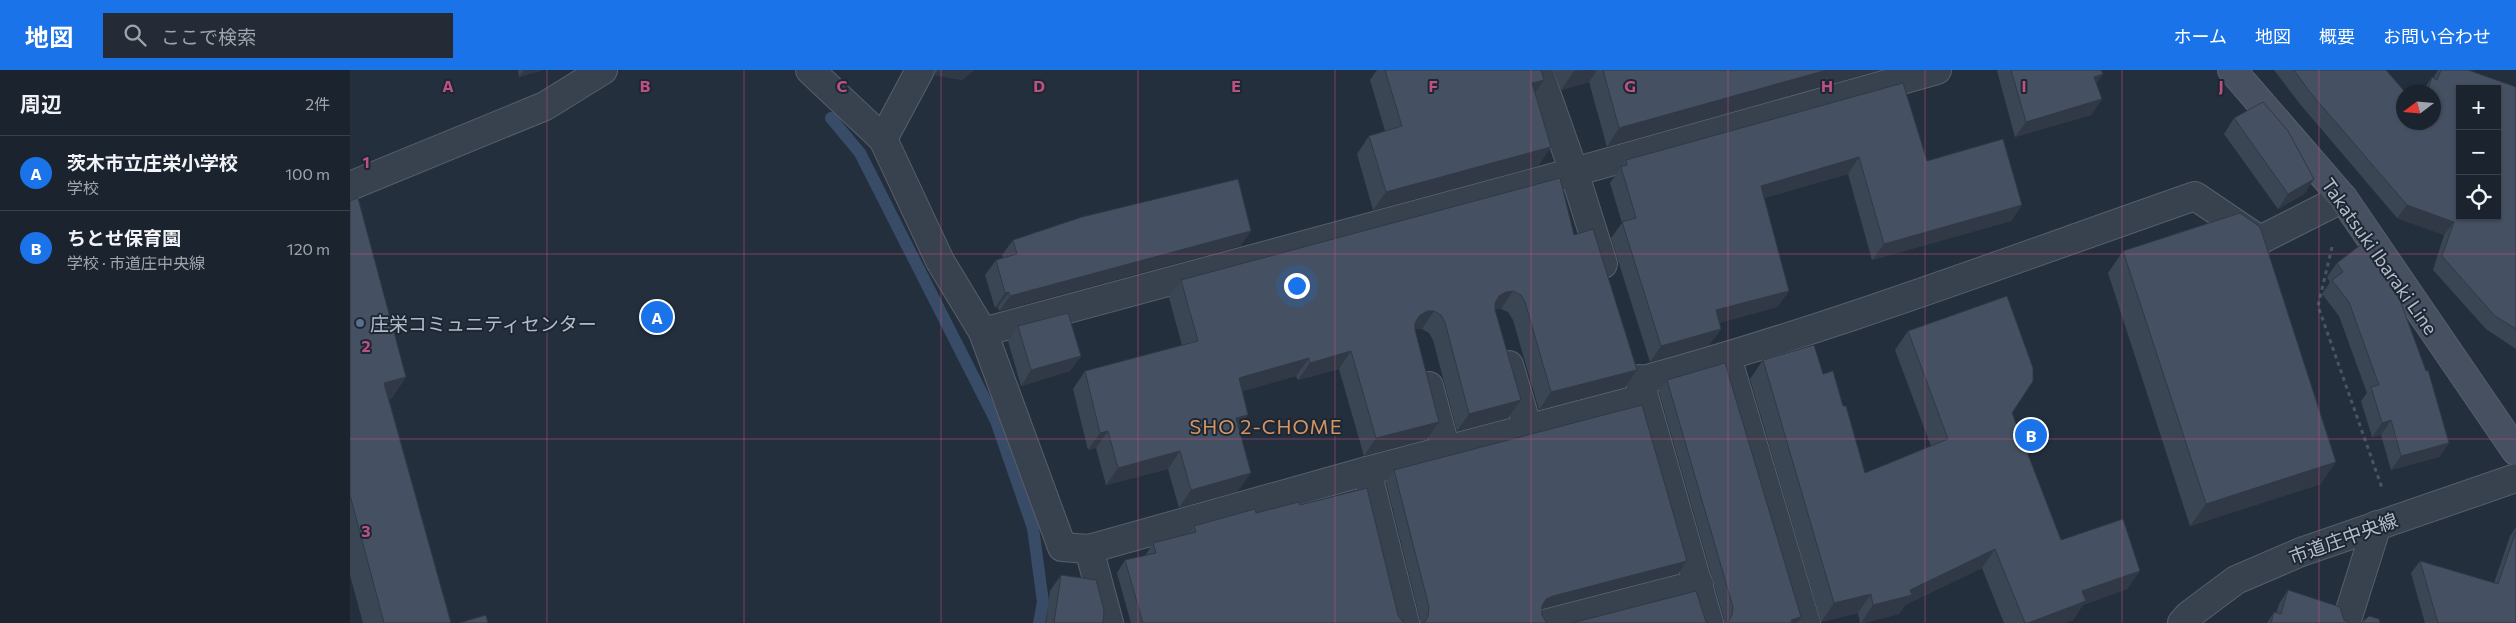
<!DOCTYPE html>
<html lang="ja">
<meta charset="utf-8">
<style>
:root{--surface:#1b232e;--page:#242b36;--text:#f1f3f6;--muted:#a0a4aa;--line:#39404a;--accent:#1a73e8}
body{margin:0;font-family:Commissioner,"Noto Sans JP",sans-serif;background:var(--page);color:var(--text)}
.controls{position:absolute;right:15px;top:15px;display:grid;overflow:hidden;border-radius:0px;box-shadow:0 1px 4px #0004}
.controls button{width:45px;height:45px;display:grid;place-items:center;padding:0;border:0;border-bottom:1px solid var(--line);background:var(--surface);color:var(--text);font:25px sans-serif}
.compass{position:absolute;left:2046px;top:15px;width:45px;height:45px;border-radius:50%;background:var(--surface);box-shadow:0 1px 4px #0004;rotate:254deg}
.you{position:absolute;left:946px;top:215px;width:18px;height:18px;margin:-12px;border:4px solid #fff;border-radius:50%;background:#1a73e8;box-shadow:0 0 0 8px #1a73e833}
.badge{display:grid;place-items:center;width:32px;height:32px;border-radius:50%;background:var(--accent);color:#fff;font-size:16px;font-weight:700}
.pin{position:absolute;translate:-50% -50%;border:2px solid #fff;box-shadow:0 1px 5px #0006}
.list{margin:0;padding:0;list-style:none}
h2{display:flex;justify-content:space-between;align-items:center;height:65px;margin:0;padding:0 20px;font-size:21px}
h2 small{font-size:16px;font-weight:400;color:var(--muted)}
.list li{display:grid;grid-template-columns:32px 1fr auto;gap:15px;align-items:center;box-sizing:border-box;height:75px;padding:0 20px;border-top:1px solid var(--line)}
.list b{display:block;font-size:19px;white-space:nowrap}
.list p{margin:0;font-size:16px;white-space:nowrap;color:var(--muted)}
.list em{font-size:16px;font-style:normal;color:var(--muted)}
.icon{flex:none;width:28px;height:28px;fill:none;stroke:currentColor;stroke-width:2;stroke-linecap:round;stroke-linejoin:round}
.map{position:relative;flex:none;width:2166px;height:553px;overflow:hidden}
header{display:flex;align-items:center;gap:30px;box-sizing:border-box;height:70px;padding:0 25px;background:var(--accent);color:#fff}
header strong{font-size:24px}
nav{display:flex;gap:28px;margin-inline-start:auto;font-size:18px}
.search{width:350px;height:45px;background:var(--page);display:flex;align-items:center;gap:12px;box-sizing:border-box;padding:0 18px;border-radius:0px;color:var(--muted);font-size:19px}
main{display:flex}
aside{flex:1;background:var(--surface)}
.map>svg:first-child{display:block}
.lines{fill:none;stroke-linecap:round;stroke-linejoin:round}
.stream{stroke:#394c67;stroke-width:12}
.minor-casing{stroke:#565f6c;stroke-width:30}
.tertiary-casing{stroke:#565f6c;stroke-width:30}
.secondary-casing{stroke:#565f6c;stroke-width:30}
.path{stroke:#44595c;stroke-width:3;stroke-dasharray:4 4;stroke-linecap:butt}
.minor{stroke:#38414e;stroke-width:28}
.tertiary{stroke:#38414e;stroke-width:28}
.secondary{stroke:#465061;stroke-width:28}
.wall{fill:#3b4654}
.shaded-wall{fill:#303945}
.building{fill:#455162;stroke:#303945;fill-rule:evenodd}
.grid{fill:none;stroke:#bd5182;stroke-width:1;stroke-opacity:0.55}
.service-dot{fill:#5c6f8a;stroke:#1d2633;stroke-width:2}
.labels{text-anchor:middle;dominant-baseline:central;stroke-width:4;stroke-linejoin:round;paint-order:stroke}
.street-label{font-size:19px;fill:#b4bcc9;stroke:#1d2633}
.poi-label{font-size:19px;fill:#b4bcc9;stroke:#1d2633;text-anchor:start}
.neighbourhood-label{font-size:20px;letter-spacing:1px;fill:#d59563;stroke:#1d2633}
.grid-label{font-size:16px;text-anchor:middle;font-weight:bold;fill:#bd5182;stroke:#1d2633;stroke-width:4;stroke-linejoin:round;paint-order:stroke}
</style>
<header>
<strong>地図</strong>
<div class="search"><svg class="icon" aria-label="search" viewBox="0 0 24 24"><circle cx="10" cy="10" r="6"/><path d="M15 15l6 6"/></svg>ここで検索</div>
<nav><a>ホーム</a><a>地図</a><a>概要</a><a>お問い合わせ</a></nav>
</header>
<main>
<aside>
<h2>周辺<small>2件</small></h2>
<ul class="list">
<li><span class="badge">A</span><div><b>茨木市立庄栄小学校</b><p>学校</p></div><em>100 m</em></li>
<li><span class="badge">B</span><div><b>ちとせ保育園</b><p>学校 · 市道庄中央線</p></div><em>120 m</em></li>
</ul>
</aside>
<div class="map">
<svg width="2166" height="553" viewBox="0 0 2166 553">
<rect width="100%" height="100%" fill="#242f3e"/>
<g class="lines">
<polyline class="stream" points="481,48 510,83 646,351 683,458 693,532 689,553"/>
<g class="minor-casing">
<g id="minor">
<polyline points="460,0 533,69 590,191 633,262 712,477 739,479 1017,401 1294,328"/>
<polyline points="1188,0 1224,102 1253,194"/>
<polyline points="533,69 570,0"/>
<polyline points="0,116 195,36 253,0"/>
<polyline points="633,262 1224,102 1587,0"/>
<polyline points="1377,287 1456,553"/>
<polyline points="1159,295 1178,359"/>
<polyline points="1289,309 1359,553"/>
<path d="M1290 311C1478 260 1661 190 1845 126L1910 170 1993 128"/>
<polyline points="1079,316 1096,380"/>
<polyline points="1017,401 1055,553"/>
<polyline points="739,479 759,553"/>
<polyline points="1198,553 1349,514"/>
<polyline points="1996,553 2027,455"/>
</g>
</g>
<g class="tertiary-casing">
<polyline id="tertiary" points="1832,553 1839,545 1886,510 1951,482 2166,408"/>
</g>
<g class="secondary-casing">
<polyline id="secondary" points="1882,0 1993,128 2166,381"/>
</g>
<polyline class="path" points="1982,177 1968,236 2032,418"/>
<use href="#minor" class="minor"/>
<use href="#tertiary" class="tertiary"/>
<use href="#secondary" class="secondary"/>
</g>
<g class="wall">
<polygon points="168,0 193,0 169,7"/>
<polygon points="585,0 624,0 612,10 584,5"/>
<polygon points="1027,0 1191,0 1194,10 1185,23 1201,77 1188,96 1023,140 1007,84 1019,66 1035,61 1020,10"/>
<polygon points="1203,0 1529,0 1257,77 1239,12 1211,20"/>
<polygon points="1648,0 1751,0 1753,4 1746,13 1752,29 1741,45 1665,67 1647,1"/>
<polygon points="1924,0 2036,0 2054,52 2084,52 2084,22 2072,22 2082,7 2083,8 2088,0 2118,0 2166,17 2166,279 2136,259 2083,200 2094,165 2047,148 1950,34"/>
<polygon points="1553,13 1577,91 1672,135 1661,151 1522,190 1498,104 1414,128 1439,221 1427,237 1369,253 1371,259 1359,275 1300,292 1261,168 1272,153 1260,113 1276,90"/>
<polygon points="1884,48 1964,109 1954,124 1928,139 1874,64"/>
<polygon points="0,131 56,307 41,329 39,329 101,553 13,553 0,505"/>
<polygon points="901,161 890,176 649,241 648,237 645,238 635,205 646,190 653,188 652,185 663,170"/>
<polygon points="1224,165 1287,300 1275,317 1189,340 1163,250 1158,242 1151,239 1145,239 1158,348 1107,361 1083,270 1079,263 1072,259 1065,259 1077,369 1014,386 989,299 948,310 946,306 892,321 889,359 888,421 829,438 818,399 756,415 746,378 738,380 723,319 735,301 832,275 819,228 831,210"/>
<polygon points="1773,181 1971,414 1840,456 1758,203"/>
<polygon points="1987,193 2051,233 2099,373 2089,387 2041,400 2031,365 2022,367 2011,331 2017,323 1989,246 1972,224 1980,212 1977,207"/>
<polygon points="668,256 731,286 720,301 671,316 658,271"/>
<polygon points="1558,261 1662,343 1711,470 1790,501 1777,519 1733,535 1723,550 1714,553 1654,553 1632,498 1555,535 1549,544 1514,553 1510,553 1508,543 1471,552 1400,309 1413,290 1493,336 1515,403 1581,376 1545,280"/>
<polygon points="1317,310 1447,553 1374,553 1374,549 1309,322"/>
<polygon points="1044,400 1329,503 1194,538 1192,539 1192,545 1196,552 1197,553 1070,553 1070,549 1036,412"/>
<polygon points="950,435 1048,545 1052,551 1055,553 781,553 767,503 775,490 795,486 803,473 839,464 844,456 906,443"/>
<polygon points="2166,457 2166,553 2075,553 2061,503 2070,491 2144,513 2160,466"/>
<polygon points="711,505 753,553 696,553 700,521"/>
<polygon points="1938,520 1994,550 1999,553 1917,553 1924,542 1926,543 1929,534"/>
</g>
<g class="shaded-wall">
<polygon points="174,0 193,0 169,7"/>
<polygon points="588,0 624,0 612,10 584,5"/>
<polygon points="1229,0 1247,0 1239,12 1211,20 1224,1"/>
<polygon points="1477,0 1529,0 1257,77 1269,58"/>
<polygon points="1753,4 1742,20 1744,7"/>
<polygon points="1194,10 1181,28 1182,13"/>
<polygon points="1752,29 1741,45 1665,67 1676,52"/>
<polygon points="1201,77 1188,96 1023,140 1036,122"/>
<polygon points="1509,87 1498,104 1399,132 1411,116"/>
<polygon points="1964,109 1954,124 1928,139 1938,124"/>
<polygon points="1672,135 1661,151 1522,190 1534,174"/>
<polygon points="2057,135 2104,152 2094,165 2047,148"/>
<polygon points="901,161 890,176 649,241 660,226"/>
<polygon points="1163,221 1151,239 1144,239 1136,244 1149,226 1156,222"/>
<polygon points="1439,221 1427,237 1354,257 1366,240"/>
<polygon points="659,222 648,237 645,238 655,223"/>
<polygon points="2058,224 2048,238 2050,230"/>
<polygon points="1077,241 1084,241 1072,259 1064,259 1057,263 1069,246"/>
<polygon points="1371,259 1359,275 1300,292 1311,276"/>
<polygon points="1001,281 989,299 948,310 960,293"/>
<polygon points="731,286 720,301 671,316 681,300"/>
<polygon points="959,288 946,306 877,326 889,308"/>
<polygon points="1287,300 1275,317 1189,340 1201,322"/>
<polygon points="56,307 41,329 19,335 34,313"/>
<polygon points="1171,330 1158,348 1107,361 1119,344"/>
<polygon points="898,345 886,362 886,348"/>
<polygon points="2041,350 2031,365 2022,367 2032,353"/>
<polygon points="1089,352 1077,369 1014,386 1026,368"/>
<polygon points="758,361 746,378 738,380 750,363"/>
<polygon points="2099,373 2089,387 2041,400 2051,386"/>
<polygon points="830,381 818,399 756,415 768,398"/>
<polygon points="1986,392 1971,414 1840,456 1856,434"/>
<polygon points="901,403 888,421 829,438 841,420"/>
<polygon points="1645,479 1632,498 1555,535 1549,544 1514,553 1511,553 1523,535 1560,520"/>
<polygon points="1337,491 1329,503 1194,538 1187,542 1196,529 1203,526"/>
<polygon points="1790,501 1777,519 1733,535 1723,550 1714,553 1678,553 1732,521"/>
<polygon points="1521,524 1508,543 1471,552 1484,533"/>
<polygon points="1451,547 1447,553 1439,553 1441,550"/>
</g>
<g class="building">
<polygon points="1035,0 1191,0 1194,10 1182,13 1201,77 1036,122 1019,66 1052,56"/>
<polygon points="1253,0 1477,0 1269,58"/>
<polygon points="1661,0 1751,0 1753,4 1744,7 1752,29 1676,52"/>
<path d="M1944 0H2036L2055 22H2054V52H2084V22H2077L2082 7 2087 10 2091 0H2118L2166 17V259L2145 246 2092 186 2104 152 2057 135 1959 21ZM2110 19H2147V146H2110Z"/>
<polygon points="1553,13 1577,91 1653,69 1672,135 1534,174 1509,87 1411,116 1439,221 1366,240 1371,259 1311,276 1272,152 1286,148 1271,97 1277,95 1276,90"/>
<polygon points="1913,32 1938,61 1964,109 1938,124 1884,48"/>
<polygon points="1210,108 1224,165 1243,159 1287,300 1201,322 1175,232 1171,225 1163,221 1156,222 1149,226 1145,233 1145,240 1171,330 1119,344 1095,252 1091,245 1084,241 1077,241 1069,246 1065,253 1065,260 1089,352 1026,368 1001,281 960,293 959,288 889,308 898,345 886,348 901,403 841,420 830,381 768,398 758,361 750,363 735,301 848,271 831,210"/>
<polygon points="888,109 901,161 660,226 659,222 655,223 646,190 667,184 663,170 732,147"/>
<polygon points="8,128 56,307 34,313 101,553 34,553 0,425 0,131"/>
<polygon points="1890,143 1910,157 1986,392 1856,434 1773,181"/>
<polygon points="2017,170 2058,224 2050,230 2076,301 2078,300 2099,373 2051,386 2041,350 2032,353 2021,317 2029,315 1999,232 1982,210 1993,202 1987,193"/>
<polygon points="1657,226 1683,298 1683,311 1662,343 1711,470 1773,449 1790,501 1732,521 1736,531 1678,553 1675,553 1645,479 1560,520 1562,525 1523,535 1521,524 1484,533 1413,290 1464,275 1473,304 1483,301 1493,336 1496,336 1515,403 1598,369 1558,261"/>
<polygon points="718,243 731,286 681,300 668,256"/>
<polygon points="1375,293 1451,547 1441,550 1442,553 1377,553 1378,552 1382,545 1383,537 1317,310"/>
<polygon points="1292,335 1337,491 1203,526 1196,529 1192,536 1192,545 1196,552 1197,553 1072,553 1075,552 1078,546 1079,537 1044,400"/>
<polygon points="1017,418 1048,545 1052,551 1055,553 793,553 775,490 806,483 803,473 846,462 844,456 905,439 906,443 949,432 950,435"/>
<polygon points="2166,461 2166,553 2088,553 2070,491 2148,514"/>
<polygon points="711,505 746,510 754,540 753,553 704,553"/>
<polygon points="1938,520 1990,537 1994,550 1999,553 1921,553 1924,542 1931,544"/>
<polygon points="1346,521 1356,552 1359,553 1222,553"/>
<polygon points="136,545 138,553 109,553"/>
<polygon points="2019,546 2029,549 2030,553 2011,553"/>
</g>
<path class="grid" d="M197 0V553M394 0V553M591 0V553M788 0V553M985 0V553M1181 0V553M1378 0V553M1575 0V553M1772 0V553M1969 0V553M0 184H2166M0 369H2166"/>
<circle class="service-dot" cx="10" cy="253" r="5"/>
<g class="labels">
<g class="street-label">
<text transform="translate(2030 186) rotate(55)">Takatsuki Ibaraki Line</text>
<text transform="translate(1993 468) rotate(-20)">市道庄中央線</text>
</g>
<g class="poi-label">
<text x="20" y="253">庄栄コミュニティセンター</text>
</g>
<g class="neighbourhood-label">
<text x="916" y="356">SHO 2-CHOME</text>
</g>
</g>
<g class="grid-label">
<text x="98" y="22">A</text>
<text x="295" y="22">B</text>
<text x="492" y="22">C</text>
<text x="689" y="22">D</text>
<text x="886" y="22">E</text>
<text x="1083" y="22">F</text>
<text x="1280" y="22">G</text>
<text x="1477" y="22">H</text>
<text x="1674" y="22">I</text>
<text x="1871" y="22">J</text>
<text x="16" y="98">1</text>
<text x="16" y="282">2</text>
<text x="16" y="467">3</text>
</g>
</svg>
<div class="controls">
<button>+</button>
<button>−</button>
<button><svg class="icon" aria-label="locate" viewBox="0 0 24 24"><circle cx="12" cy="12" r="6"/><path d="M12 2v4M12 18v4M2 12h4M18 12h4"/></svg></button>
</div>
<svg class="compass" viewBox="-18 -18 36 36"><path d="M0-13l5 13h-10z" fill="#e53935"/><path d="M0 13l5-13h-10z" fill="#a0a4aa"/></svg>
<div class="you"></div>
<div class="pin badge" style="left:307px;top:247px">A</div>
<div class="pin badge" style="left:1681px;top:365px">B</div>
</div>
</main>
